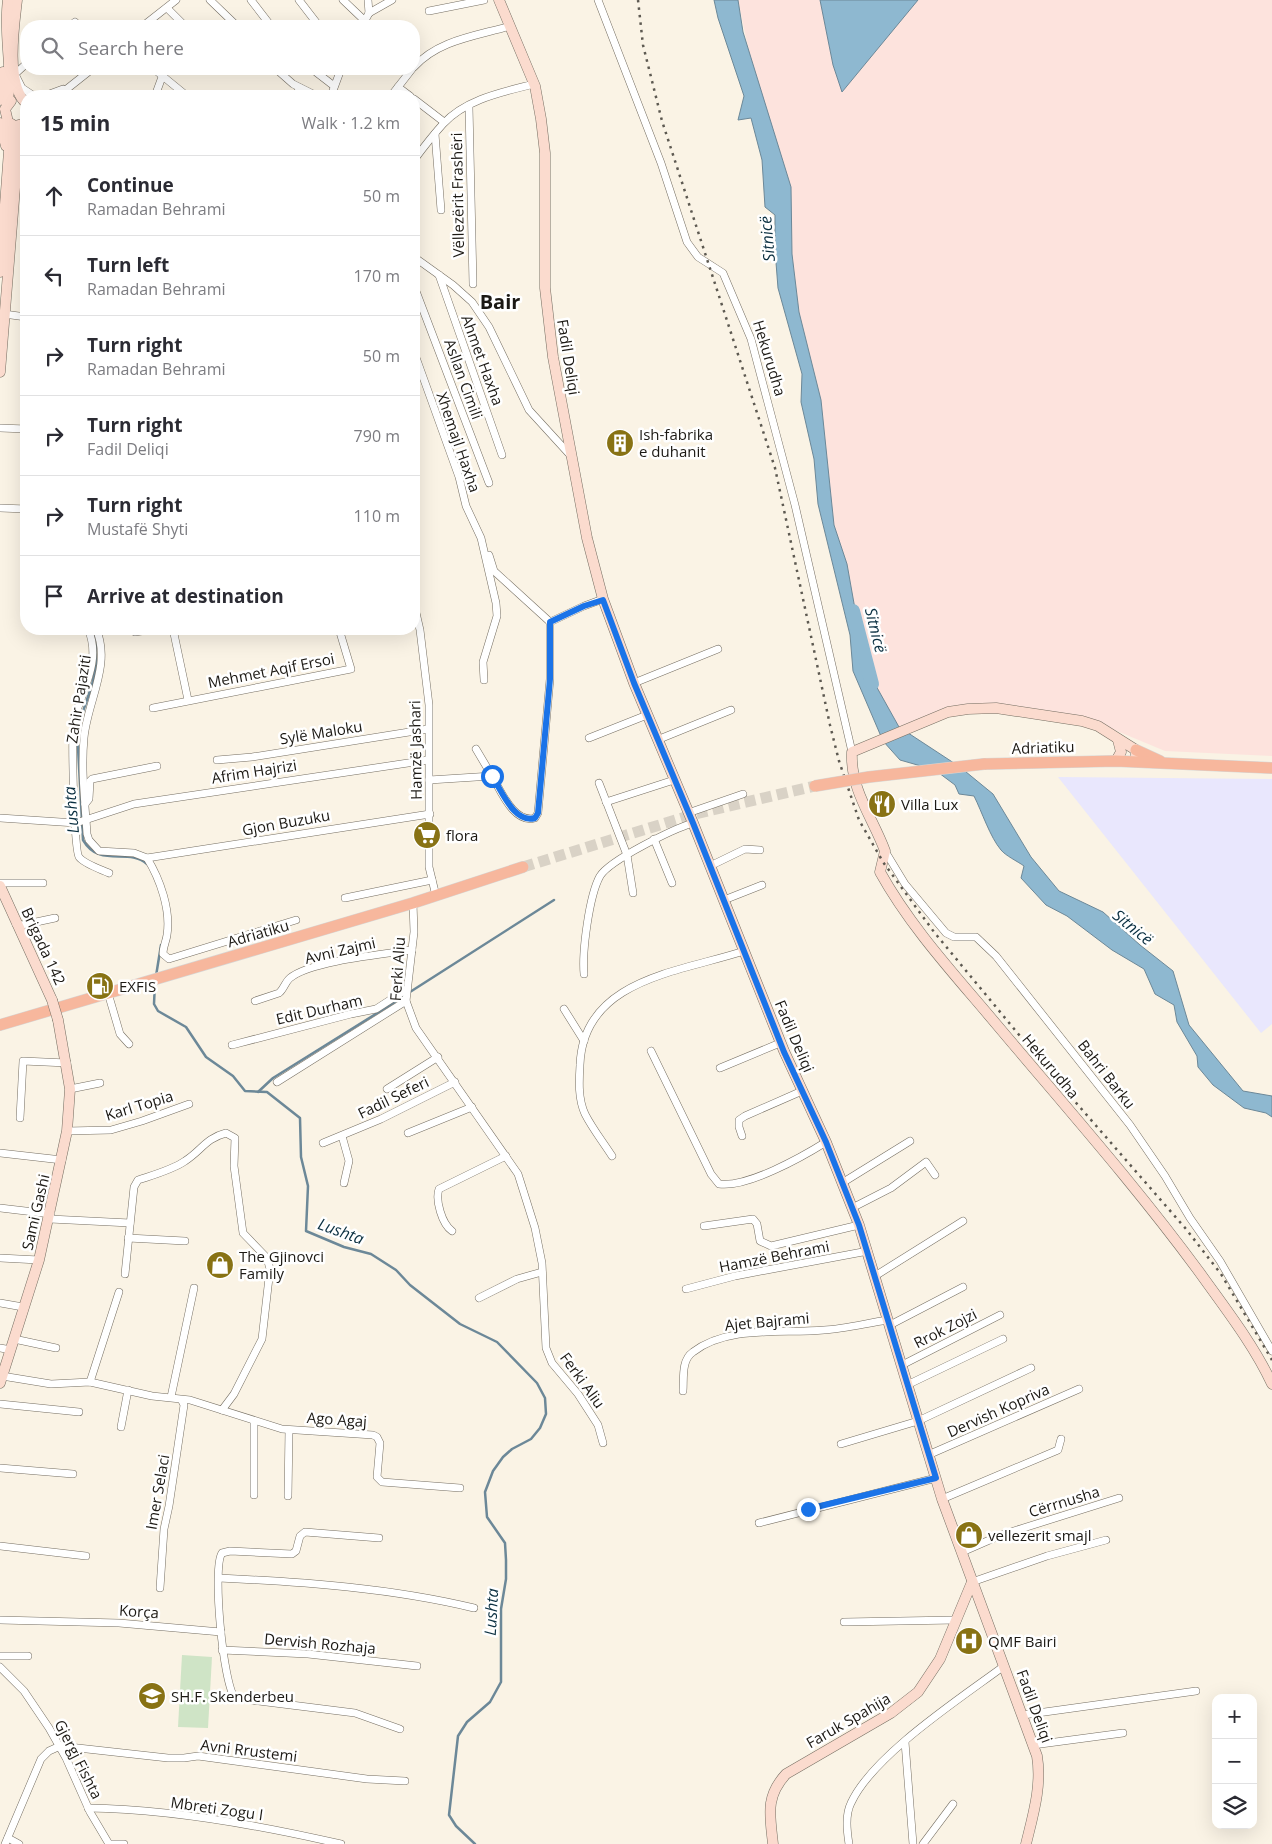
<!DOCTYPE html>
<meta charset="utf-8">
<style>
:root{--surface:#fff;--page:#f7f7f7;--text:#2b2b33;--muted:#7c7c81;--line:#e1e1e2}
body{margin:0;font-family:"Open Sans",sans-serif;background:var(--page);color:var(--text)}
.controls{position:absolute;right:15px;bottom:15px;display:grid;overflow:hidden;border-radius:10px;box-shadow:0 5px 20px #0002}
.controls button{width:45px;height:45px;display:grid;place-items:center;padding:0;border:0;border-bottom:1px solid var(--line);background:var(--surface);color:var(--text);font:25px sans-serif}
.stop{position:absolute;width:15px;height:15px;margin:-11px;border:4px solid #1a73e8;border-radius:50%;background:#fff}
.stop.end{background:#1a73e8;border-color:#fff;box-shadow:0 1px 5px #0008}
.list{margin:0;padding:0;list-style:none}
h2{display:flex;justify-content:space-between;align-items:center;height:65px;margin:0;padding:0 20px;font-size:21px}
h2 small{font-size:16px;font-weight:400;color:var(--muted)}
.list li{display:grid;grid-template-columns:32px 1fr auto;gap:15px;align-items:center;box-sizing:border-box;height:80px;padding:0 20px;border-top:1px solid var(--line)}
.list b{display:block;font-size:19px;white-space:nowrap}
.list p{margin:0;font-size:16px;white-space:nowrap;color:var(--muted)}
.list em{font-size:16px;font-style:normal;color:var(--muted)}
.icon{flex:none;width:28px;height:28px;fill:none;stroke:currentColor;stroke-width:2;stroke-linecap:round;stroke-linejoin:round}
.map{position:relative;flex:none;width:1272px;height:1844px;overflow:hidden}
.search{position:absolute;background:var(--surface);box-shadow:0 5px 20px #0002;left:20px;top:20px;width:400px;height:55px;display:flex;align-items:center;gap:12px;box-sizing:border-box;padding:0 18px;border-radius:20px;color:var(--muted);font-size:19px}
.panel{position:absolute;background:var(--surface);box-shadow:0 5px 20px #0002;left:20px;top:90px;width:400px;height:545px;border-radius:20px}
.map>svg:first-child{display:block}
.commercial{fill:#e9e7fd}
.industrial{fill:#fde3dd}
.green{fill:#cfe4c6}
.water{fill:#8eb8d0;stroke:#6c8898}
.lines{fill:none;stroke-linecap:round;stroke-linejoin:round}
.stream{stroke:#6c8898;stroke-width:2.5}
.river{stroke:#8eb8d0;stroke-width:14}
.primary-tunnel{stroke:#d9d2c6;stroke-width:11;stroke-dasharray:11 5.5;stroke-linecap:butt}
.street-casing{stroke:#756e62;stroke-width:8}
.secondary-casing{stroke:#756e62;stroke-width:11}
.primary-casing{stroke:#d6d6d5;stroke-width:12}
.street{stroke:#fff;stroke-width:7}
.secondary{stroke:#fbdbce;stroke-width:10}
.primary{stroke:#f7b79d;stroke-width:11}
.rail{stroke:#5d5951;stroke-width:2.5;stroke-dasharray:2.5 5;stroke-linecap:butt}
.secondary-bridge-casing{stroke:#756e62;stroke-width:11;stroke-linecap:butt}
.primary-bridge-casing{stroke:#d6d6d5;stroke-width:12;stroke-linecap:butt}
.secondary-bridge{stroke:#fbdbce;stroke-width:10}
.primary-bridge{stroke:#f7b79d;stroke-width:11}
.route{stroke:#1a73e8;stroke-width:6}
.labels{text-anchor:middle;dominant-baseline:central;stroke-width:5;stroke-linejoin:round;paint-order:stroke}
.street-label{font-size:15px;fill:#1c1914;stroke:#fff}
.poi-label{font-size:15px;fill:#1c1914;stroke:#fff;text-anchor:start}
.water-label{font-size:16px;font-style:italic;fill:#0a2f40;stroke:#fff}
.district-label{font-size:20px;font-weight:bold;fill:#1c1914;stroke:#fff}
</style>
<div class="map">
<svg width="1272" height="1844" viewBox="0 0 1272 1844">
<rect width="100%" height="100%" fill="#faf3e5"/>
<polygon class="commercial" points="1058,777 1272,779 1272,1024 1261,1033"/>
<polygon class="industrial" points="738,0 1272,0 1272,756 1165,751 1093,721 944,709 899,727 875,684 863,654 847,564 834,525 821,400 799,312 792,254"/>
<polygon class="green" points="182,1655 212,1657 208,1728 178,1727"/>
<g class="water">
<path d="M714 0H738L743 32 791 187 792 254 799 312 821 400 834 525 847 564 863 654 875 684 899 727 960 767 993 794 1031 857 1059 891 1103 912 1140 945 1173 971 1189 1025 1243 1091 1272 1096V1117L1266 1113 1244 1108 1213 1085 1198 1067 1197 1056 1177 1022 1174 1005 1155 994 1144 969 1112 950 1067 916 1046 905 1021 878 1024 866C1017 861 1006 856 1001 850 990 837 982 812 974 796L959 794 955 785 935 770 900 760 883 741 853 671 850 635 818 504 814 459 801 402 802 374 778 288 775 250V215L765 207 762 160 751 118 738 120 744 96 718 18Z"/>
<polygon points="820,0 918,0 842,92 833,65"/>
</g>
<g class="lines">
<g class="stream">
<path d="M92 629 96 643V666L92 685 77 729 83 840C100 869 128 847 147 864"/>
<polyline points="156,976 161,945"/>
<polyline points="155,982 154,1004 158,1011 186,1027 206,1057 233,1076 245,1091 267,1092 300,1118 301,1157 308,1186 306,1231 344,1247 371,1254 396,1270 410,1285 460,1324 497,1342 537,1383 545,1398 546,1414 540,1428 531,1439 512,1449 503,1457 493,1471 485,1492 487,1517 505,1543 506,1560 506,1579 501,1609 501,1682 490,1702 467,1722 458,1736 449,1815 456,1826 475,1844"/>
<polyline points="410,992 554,900"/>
<polyline points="258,1092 273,1078 403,997"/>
</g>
<polyline class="river" points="853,611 872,684"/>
<polyline class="primary-tunnel" points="523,867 695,814 815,786"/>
<g class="street-casing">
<g id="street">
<polyline points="210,0 237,26"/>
<polyline points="251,0 271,26"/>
<polyline points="299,0 319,26"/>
<polyline points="343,0 364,20"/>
<polyline points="368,0 369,13"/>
<polyline points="598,0 661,163 687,242 698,257 723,273 751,339 795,505 852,752"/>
<polyline points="167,8 185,26"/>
<polyline points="429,11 484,0"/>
<polyline points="70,26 75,22"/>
<polyline points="143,26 176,0"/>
<polyline points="362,26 369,13 392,0"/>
<polyline points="26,64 15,74 22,88 34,96"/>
<path d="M414 67C438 40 476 36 510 26"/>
<polyline points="154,69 187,96"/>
<polyline points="276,69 293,84 317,96"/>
<polyline points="312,69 334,86"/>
<polyline points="398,87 410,96"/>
<polyline points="44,96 63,89"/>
<polyline points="58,96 92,69"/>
<polyline points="155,96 162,77"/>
<polyline points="295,96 300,88"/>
<polyline points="331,96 341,69"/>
<polyline points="391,96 412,69"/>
<polyline points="414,99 444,122"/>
<polyline points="469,107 473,284"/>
<polyline points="435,134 441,210"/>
<path d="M414 160C423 148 433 135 443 124 466 99 503 92 534 84"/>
<polyline points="414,257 453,285 472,302 489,327 529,410 571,456"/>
<polyline points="439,275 502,455"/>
<polyline points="414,286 489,483"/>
<polyline points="4,314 26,317"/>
<polyline points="414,352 459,477 466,506 481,538 496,603 497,616 483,662 484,680"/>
<polyline points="0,428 26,429"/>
<polyline points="0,508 26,509"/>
<polyline points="489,555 494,571 550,622"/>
<polyline points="414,604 420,630 429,705 429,867 436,896"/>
<path d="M88 629C102 661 82 690 74 720 71 732 74 851 79 857 84 864 100 869 109 873"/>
<path d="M96 629C112 664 87 702 84 738 81 770 85 802 87 834L89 840 99 851 134 853 147 858C160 879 171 910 167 935 166 942 163 947 163 954L169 959 296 920"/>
<polyline points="173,629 188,700"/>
<polyline points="135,632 155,629"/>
<polyline points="634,683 718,649"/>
<polyline points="153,708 351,669 339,629"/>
<polyline points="589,738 647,715"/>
<polyline points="657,740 731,710"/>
<polyline points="476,749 492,776"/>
<polyline points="217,760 252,757 428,729"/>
<path d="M429 780 492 776C501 791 514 824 535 818L538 813 550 679V622L584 606 603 599"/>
<polyline points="599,783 627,855 633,893"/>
<polyline points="606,802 674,780"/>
<polyline points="85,804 89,799 90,781 92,779 157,766"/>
<polyline points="688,813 743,794"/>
<polyline points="0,818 76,823 134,804 428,760"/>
<polyline points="654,839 672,883"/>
<polyline points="885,851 905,884 946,933 954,937 976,937 996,956 1130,1125 1165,1176 1190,1218 1220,1261 1272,1351"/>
<polyline points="147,858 430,814"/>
<polyline points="710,866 745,849 760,850"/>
<polyline points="0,883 43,883"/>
<polyline points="345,898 432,880"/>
<polyline points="724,900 762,885"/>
<polyline points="413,903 414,932 406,1001 416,1028 518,1174 535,1228 542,1263 546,1348 552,1363 578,1394 598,1425 603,1443"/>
<polyline points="16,924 22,925 55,918"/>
<path d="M584 974C582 952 589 896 600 876 610 860 673 829 693 823"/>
<polyline points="108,993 120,1034 129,1044"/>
<path d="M255 1001 279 993C284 989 285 982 290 978 310 961 385 954 412 950"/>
<polyline points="564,1009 584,1041"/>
<polyline points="232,1045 351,1014 376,1009 407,989"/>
<path d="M651 1051 711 1174 719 1184C747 1188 802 1157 826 1142"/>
<polyline points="720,1068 780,1043"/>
<polyline points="277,1082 406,1001"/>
<polyline points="70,1089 100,1083"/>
<polyline points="387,1089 438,1057"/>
<polyline points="20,1118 23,1061 67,1063"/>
<polyline points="67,1131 111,1130 142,1121 189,1104"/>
<polyline points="408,1133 472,1107"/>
<polyline points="342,1136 349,1161 344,1183"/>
<polyline points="742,1136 739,1127 739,1120 745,1116 802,1091"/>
<polyline points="323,1143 381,1119 455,1082"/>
<polyline points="0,1153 62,1160"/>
<path d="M612 1156C603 1142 592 1128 585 1114 578 1099 579 1081 580 1065 583 979 680 972 744 951"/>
<polyline points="842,1183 910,1141"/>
<polyline points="0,1208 51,1214"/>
<polyline points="852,1208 891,1188 926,1162 935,1175"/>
<polyline points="50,1219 130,1223"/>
<polyline points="704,1226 753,1219 757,1224 760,1241 771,1246 859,1225"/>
<path d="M452 1231C442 1224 435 1200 439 1189L506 1156"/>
<polyline points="128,1238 185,1241"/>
<polyline points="0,1258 39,1260"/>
<path d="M125 1274 134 1187 138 1180C153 1175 172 1170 185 1161 201 1151 206 1138 226 1133L235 1138 234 1166 243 1233 267 1258 270 1269 262 1339 234 1394 222 1410"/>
<polyline points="875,1276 963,1221"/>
<polyline points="686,1289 735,1276 868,1251"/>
<polyline points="479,1298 517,1279 542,1272"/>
<polyline points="0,1303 23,1307"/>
<polyline points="890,1325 963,1287"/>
<polyline points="14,1339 56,1348"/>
<polyline points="0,1348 11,1350"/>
<polyline points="902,1365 1000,1315"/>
<polyline points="2,1376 51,1384 90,1382 152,1396 190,1400 282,1429 373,1435 377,1437 380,1443 377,1477 382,1482 460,1488"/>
<polyline points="90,1382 119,1292"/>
<polyline points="907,1385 1003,1339"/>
<path d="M683 1391C684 1379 681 1360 693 1352 728 1325 782 1334 824 1330 845 1329 867 1323 888 1320"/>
<polyline points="171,1397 194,1288"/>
<polyline points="0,1404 79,1412"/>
<polyline points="254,1421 254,1495"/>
<polyline points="121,1427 128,1390"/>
<polyline points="841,1444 918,1421 1031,1368"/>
<polyline points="928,1455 1079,1389"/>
<polyline points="0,1468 73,1474"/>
<polyline points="288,1496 289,1430"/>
<polyline points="942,1499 1058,1450 1061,1439"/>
<polyline points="759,1523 936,1478"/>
<path d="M379 1538 305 1532 300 1536 296 1551 292 1554 230 1551 222 1553C212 1567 223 1684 235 1698L355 1713 400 1729"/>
<polyline points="0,1546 86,1556"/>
<polyline points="962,1552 1001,1535 1119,1498"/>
<path d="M219 1578C305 1582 391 1588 474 1608"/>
<polyline points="972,1582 1047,1556 1106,1540"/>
<polyline points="160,1588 164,1529 169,1506 184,1405 182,1401"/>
<polyline points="0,1620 119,1623 221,1632"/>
<polyline points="844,1622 955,1620"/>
<polyline points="222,1650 308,1654 417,1666"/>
<polyline points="0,1656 28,1656"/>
<polyline points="0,1667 24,1691 49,1728 66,1758 90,1812 109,1844"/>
<polyline points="1023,1715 1196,1691"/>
<polyline points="905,1742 913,1844"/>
<polyline points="1033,1745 1123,1733"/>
<path d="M88 1808C168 1809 263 1826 341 1844"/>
<polyline points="8,1838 19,1844"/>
<polyline points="5,1844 41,1759 49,1751 60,1746 168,1758 184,1758 198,1756 367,1779 405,1781"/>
<polyline points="112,1844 124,1844"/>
<path d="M849 1844C847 1831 845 1815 851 1803 873 1755 961 1698 1004 1666"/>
<polyline points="923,1844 953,1804"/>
</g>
</g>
<g class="secondary-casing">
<g id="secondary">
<path d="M17 0C14 26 6 81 24 101"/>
<path d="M499 0 535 86 541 119 545 153V288L553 357 587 538 603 599 634 683 693 823 784 1051 826 1142 859 1225 942 1499 1037 1756C1042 1786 1033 1815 1026 1844"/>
<polyline points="0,100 3,72"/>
<polyline points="11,101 5,109 8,122 15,126 26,123"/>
<path d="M7 105C14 72 3 35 8 0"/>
<polyline points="0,123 6,146"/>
<polyline points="0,272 11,124"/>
<polyline points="0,372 20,126"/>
<path d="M1136 758V750L1098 726 1082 721 996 708 968 709 948 712 852 752C850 790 873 818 885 851L880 872C911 928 956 976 997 1025 1066 1107 1137 1187 1200 1273 1225 1308 1254 1345 1272 1384"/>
<polyline points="1116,761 1121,752 1118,740"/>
<polyline points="0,886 52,1000"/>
<polyline points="0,1383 39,1260 67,1131 70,1089 58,1020"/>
<path d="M773 1844C770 1815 765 1797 786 1774L891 1713 918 1692 940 1659 972 1582"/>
</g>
</g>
<g class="primary-casing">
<g id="primary">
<polyline points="1136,750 1160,761"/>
<polyline points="984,764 1116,761 1272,768"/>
<polyline points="0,1025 413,903 523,867"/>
</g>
</g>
<use href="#street" class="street"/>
<use href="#secondary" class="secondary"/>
<use href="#primary" class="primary"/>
<polyline class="rail" points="638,0 643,45 662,121 775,468 830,725 839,761 859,820 883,862 934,932 1058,1082 1186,1229 1221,1274 1272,1360"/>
<g class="secondary-bridge-casing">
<polyline id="secondary-bridge" points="52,1000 58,1020"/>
</g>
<g class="primary-bridge-casing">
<polyline id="primary-bridge" points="815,786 869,777 984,764"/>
</g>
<use href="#secondary-bridge" class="secondary-bridge"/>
<use href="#primary-bridge" class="primary-bridge"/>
</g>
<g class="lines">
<path class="route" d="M492 776C502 791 514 824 535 818L538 813 550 679V622L584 606 603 600 634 683 693 823 784 1052 826 1142 859 1225 936 1478 808 1509"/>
</g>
<defs>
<g id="building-disc" transform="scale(1.4375)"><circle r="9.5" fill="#887214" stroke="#fff"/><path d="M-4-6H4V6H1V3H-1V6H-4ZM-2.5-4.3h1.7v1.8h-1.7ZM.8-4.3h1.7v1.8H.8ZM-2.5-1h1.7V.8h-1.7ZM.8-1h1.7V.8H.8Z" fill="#fff"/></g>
<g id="restaurant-disc" transform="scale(1.4375)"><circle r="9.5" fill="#887214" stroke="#fff"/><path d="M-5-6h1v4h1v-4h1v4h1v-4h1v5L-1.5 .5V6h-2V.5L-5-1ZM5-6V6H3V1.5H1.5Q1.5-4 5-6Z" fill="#fff"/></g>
<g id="supermarket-disc" transform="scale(1.4375)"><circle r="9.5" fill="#887214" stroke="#fff"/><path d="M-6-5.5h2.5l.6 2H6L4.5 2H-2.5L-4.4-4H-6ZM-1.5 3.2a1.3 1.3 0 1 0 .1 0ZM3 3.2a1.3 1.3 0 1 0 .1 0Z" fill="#fff"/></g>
<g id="fuel-disc" transform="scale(1.4375)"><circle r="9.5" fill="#887214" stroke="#fff"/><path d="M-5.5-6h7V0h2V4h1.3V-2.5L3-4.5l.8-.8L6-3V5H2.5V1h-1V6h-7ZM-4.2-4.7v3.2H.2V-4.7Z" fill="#fff"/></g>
<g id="shop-disc" transform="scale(1.4375)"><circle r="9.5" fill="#887214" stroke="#fff"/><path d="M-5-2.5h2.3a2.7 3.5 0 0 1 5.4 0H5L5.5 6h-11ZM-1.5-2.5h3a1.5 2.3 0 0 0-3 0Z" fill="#fff"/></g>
<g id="hospital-disc" transform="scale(1.4375)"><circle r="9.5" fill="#887214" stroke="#fff"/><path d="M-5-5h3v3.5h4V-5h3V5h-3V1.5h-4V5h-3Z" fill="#fff"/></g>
<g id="school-disc" transform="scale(1.4375)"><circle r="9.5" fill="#887214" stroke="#fff"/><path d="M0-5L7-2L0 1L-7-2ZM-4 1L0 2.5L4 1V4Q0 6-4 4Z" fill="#fff"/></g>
</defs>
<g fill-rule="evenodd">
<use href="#building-disc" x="620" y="443"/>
<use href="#restaurant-disc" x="882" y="804"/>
<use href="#supermarket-disc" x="427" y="835"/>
<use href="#fuel-disc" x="100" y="986"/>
<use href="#shop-disc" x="220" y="1265"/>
<use href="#shop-disc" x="969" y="1535"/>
<use href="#hospital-disc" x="969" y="1641"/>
<use href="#school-disc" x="152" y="1696"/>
</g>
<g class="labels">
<g class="street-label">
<text transform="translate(457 195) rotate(-91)">Vëllezërit Frashëri</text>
<text transform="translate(569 357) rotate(81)">Fadil Deliqi</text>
<text transform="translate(770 358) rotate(73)">Hekurudha</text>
<text transform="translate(483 360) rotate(70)">Ahmet Haxha</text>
<text transform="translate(464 379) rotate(70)">Asllan Cimili</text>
<text transform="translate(459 442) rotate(71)">Xhemajl Haxha</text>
<text transform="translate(271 670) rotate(-11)">Mehmet Aqif Ersoi</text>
<text transform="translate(78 699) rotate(-81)">Zahir Pajaziti</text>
<text transform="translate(321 732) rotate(-9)">Sylë Maloku</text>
<text transform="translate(1043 747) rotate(-2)">Adriatiku</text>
<text transform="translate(415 750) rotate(-91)">Hamzë Jashari</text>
<text transform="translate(254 771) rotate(-9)">Afrim Hajrizi</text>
<text transform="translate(286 822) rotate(-10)">Gjon Buzuku</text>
<text transform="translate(258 933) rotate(-16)">Adriatiku</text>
<text transform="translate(44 946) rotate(65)">Brigada 142</text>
<text transform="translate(340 950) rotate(-13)">Avni Zajmi</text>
<text transform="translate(397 969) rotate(-86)">Ferki Aliu</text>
<text transform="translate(319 1009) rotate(-13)">Edit Durham</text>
<text transform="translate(795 1036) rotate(67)">Fadil Deliqi</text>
<text transform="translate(1051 1066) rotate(50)">Hekurudha</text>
<text transform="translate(1107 1074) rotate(52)">Bahri Barku</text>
<text transform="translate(393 1097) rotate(-26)">Fadil Seferi</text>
<text transform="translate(139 1105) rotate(-17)">Karl Topia</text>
<text transform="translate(35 1212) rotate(-77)">Sami Gashi</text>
<text transform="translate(774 1256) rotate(-11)">Hamzë Behrami</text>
<text transform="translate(767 1321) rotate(-5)">Ajet Bajrami</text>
<text transform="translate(945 1328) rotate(-27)">Rrok Zojzi</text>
<text transform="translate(583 1380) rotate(54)">Ferki Aliu</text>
<text transform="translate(998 1410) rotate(-24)">Dervish Kopriva</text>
<text transform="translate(337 1419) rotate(4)">Ago Agaj</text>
<text transform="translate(157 1492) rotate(-80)">Imer Selaci</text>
<text transform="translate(1064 1501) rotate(-17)">Cërrnusha</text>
<text transform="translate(139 1611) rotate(4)">Korça</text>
<text transform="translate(320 1643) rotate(5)">Dervish Rozhaja</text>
<text transform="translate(1035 1706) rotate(70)">Fadil Deliqi</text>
<text transform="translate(848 1720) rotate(-30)">Faruk Spahija</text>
<text transform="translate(249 1750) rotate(7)">Avni Rrustemi</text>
<text transform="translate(79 1759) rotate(63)">Gjergj Fishta</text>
<text transform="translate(217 1808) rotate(8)">Mbreti Zogu I</text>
</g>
<g class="poi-label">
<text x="639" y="434">Ish-fabrika<tspan x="639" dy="17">e duhanit</tspan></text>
<text x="901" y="804">Villa Lux</text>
<text x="446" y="835">flora</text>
<text x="119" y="986">EXFIS</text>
<text x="239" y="1256">The Gjinovci<tspan x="239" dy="17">Family</tspan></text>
<text x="988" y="1535">vellezerit smajl</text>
<text x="988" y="1641">QMF Bairi</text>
<text x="171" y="1696">SH.F. Skenderbeu</text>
</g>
<g class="water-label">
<text transform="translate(767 239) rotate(-95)">Sitnicë</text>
<text transform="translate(876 630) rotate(76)">Sitnicë</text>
<text transform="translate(71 810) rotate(-95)">Lushta</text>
<text transform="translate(1133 927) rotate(39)">Sitnicë</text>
<text transform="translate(341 1231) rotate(20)">Lushta</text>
<text transform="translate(491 1612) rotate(-87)">Lushta</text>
</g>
<g class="district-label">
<text x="500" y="301">Bair</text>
</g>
</g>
</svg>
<div class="controls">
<button>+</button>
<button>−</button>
<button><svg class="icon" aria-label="layers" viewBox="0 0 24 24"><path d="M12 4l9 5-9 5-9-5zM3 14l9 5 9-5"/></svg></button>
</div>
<div class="stop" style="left:492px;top:776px"></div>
<div class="stop end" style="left:808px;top:1509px"></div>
<div class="search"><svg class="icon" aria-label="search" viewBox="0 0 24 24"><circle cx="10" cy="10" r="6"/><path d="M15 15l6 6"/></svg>Search here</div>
<section class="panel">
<h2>15 min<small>Walk · 1.2 km</small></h2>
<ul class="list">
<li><svg class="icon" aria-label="ahead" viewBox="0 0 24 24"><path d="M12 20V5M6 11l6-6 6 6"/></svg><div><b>Continue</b><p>Ramadan Behrami</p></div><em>50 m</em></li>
<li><svg class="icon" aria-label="left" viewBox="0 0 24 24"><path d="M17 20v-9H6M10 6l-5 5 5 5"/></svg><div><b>Turn left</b><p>Ramadan Behrami</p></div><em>170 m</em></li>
<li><svg class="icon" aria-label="right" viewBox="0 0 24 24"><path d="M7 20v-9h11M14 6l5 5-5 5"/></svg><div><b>Turn right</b><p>Ramadan Behrami</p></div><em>50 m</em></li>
<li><svg class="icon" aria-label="right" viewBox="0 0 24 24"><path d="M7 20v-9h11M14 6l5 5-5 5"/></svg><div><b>Turn right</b><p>Fadil Deliqi</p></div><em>790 m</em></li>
<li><svg class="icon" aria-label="right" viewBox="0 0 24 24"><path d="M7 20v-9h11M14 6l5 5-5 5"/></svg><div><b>Turn right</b><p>Mustafë Shyti</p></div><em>110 m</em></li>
<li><svg class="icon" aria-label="arrive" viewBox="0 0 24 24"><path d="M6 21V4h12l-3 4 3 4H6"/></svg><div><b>Arrive at destination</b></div></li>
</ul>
</section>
</div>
